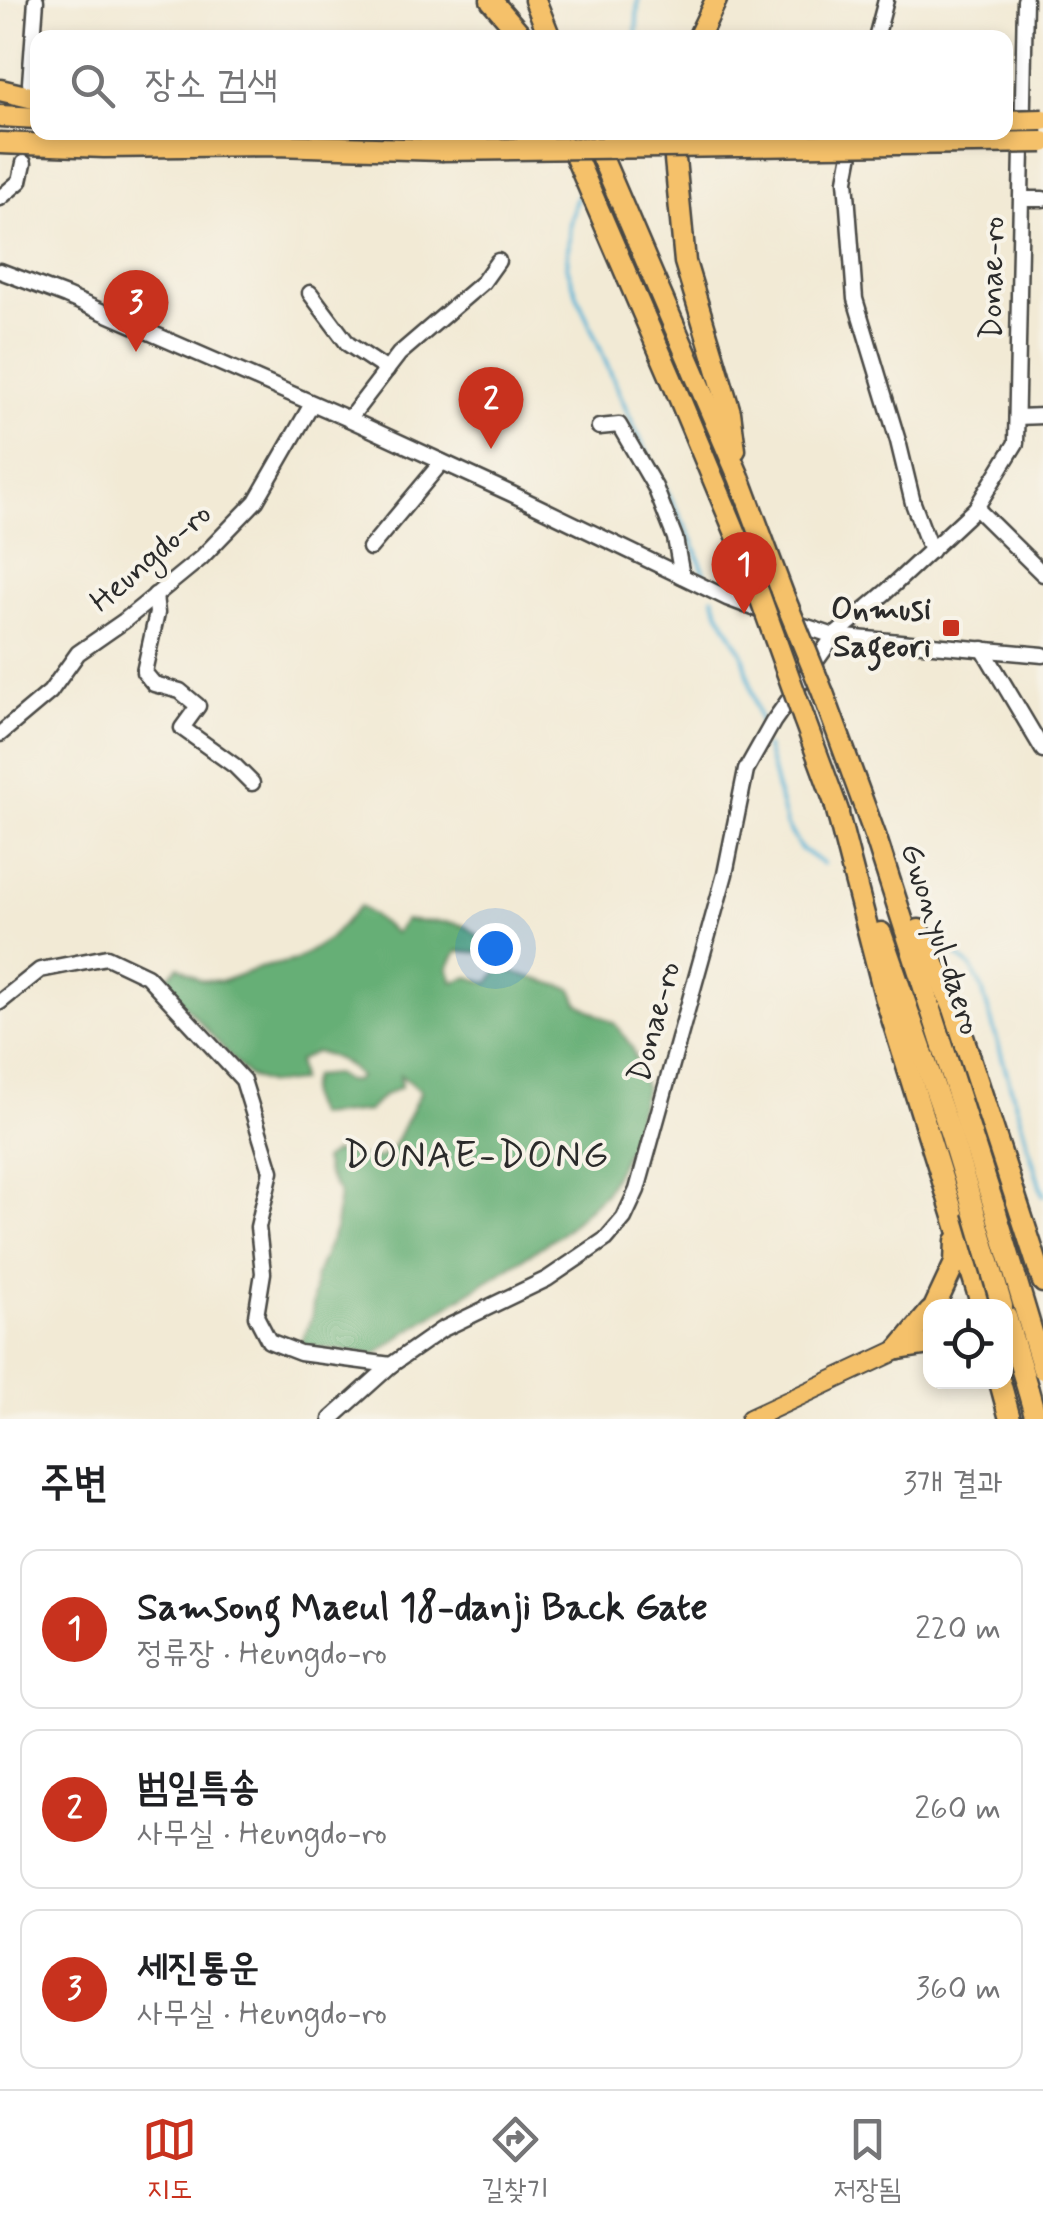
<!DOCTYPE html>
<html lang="ko">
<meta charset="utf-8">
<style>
:root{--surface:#fff;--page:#f6f6f6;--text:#202124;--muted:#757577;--line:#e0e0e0;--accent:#c8321e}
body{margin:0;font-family:Mynerve,"Poor Story",sans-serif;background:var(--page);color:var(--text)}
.controls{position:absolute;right:30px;bottom:30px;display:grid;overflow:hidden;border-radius:20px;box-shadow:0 5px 15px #0003}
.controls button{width:90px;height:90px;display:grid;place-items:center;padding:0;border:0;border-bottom:2px solid var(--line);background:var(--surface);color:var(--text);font:50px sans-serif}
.you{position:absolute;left:495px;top:948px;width:35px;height:35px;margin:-25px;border:8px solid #fff;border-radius:50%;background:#1a73e8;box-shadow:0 0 0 15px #1a73e833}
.badge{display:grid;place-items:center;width:65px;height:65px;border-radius:50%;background:var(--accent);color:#fff;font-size:32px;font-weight:700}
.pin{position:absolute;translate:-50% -82px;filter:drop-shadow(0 2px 5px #0008)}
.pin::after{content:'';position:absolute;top:52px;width:35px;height:30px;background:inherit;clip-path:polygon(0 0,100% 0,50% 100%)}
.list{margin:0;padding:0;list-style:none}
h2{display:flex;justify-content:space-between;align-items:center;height:130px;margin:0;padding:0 40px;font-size:42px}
h2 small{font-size:32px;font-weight:400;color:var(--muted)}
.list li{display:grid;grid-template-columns:65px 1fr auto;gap:30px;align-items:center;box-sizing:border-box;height:160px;margin:0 20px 20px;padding:0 20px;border:2px solid var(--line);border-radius:20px}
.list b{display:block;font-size:38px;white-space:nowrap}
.list p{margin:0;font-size:32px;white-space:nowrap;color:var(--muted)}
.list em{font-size:32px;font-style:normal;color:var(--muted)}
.icon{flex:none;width:55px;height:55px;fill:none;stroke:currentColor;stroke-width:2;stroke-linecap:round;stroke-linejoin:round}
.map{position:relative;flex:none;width:1043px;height:1419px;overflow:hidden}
.search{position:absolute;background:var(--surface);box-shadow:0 5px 15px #0003;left:30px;right:30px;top:30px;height:110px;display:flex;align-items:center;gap:25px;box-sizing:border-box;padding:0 35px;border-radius:20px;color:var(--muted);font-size:38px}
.sheet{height:670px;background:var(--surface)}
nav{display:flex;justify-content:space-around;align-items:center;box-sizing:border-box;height:140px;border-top:2px solid var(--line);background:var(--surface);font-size:28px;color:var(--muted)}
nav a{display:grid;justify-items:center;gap:5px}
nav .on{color:var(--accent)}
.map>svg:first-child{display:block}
.forest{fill:#66af76;stroke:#486d50;stroke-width:2.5}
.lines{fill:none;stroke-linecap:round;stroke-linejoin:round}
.stream{stroke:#58b3d6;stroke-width:4}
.minor-casing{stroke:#494844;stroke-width:19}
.major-casing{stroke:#494844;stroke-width:22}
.highway-casing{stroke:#494844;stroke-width:25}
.minor{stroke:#fff;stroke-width:14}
.major{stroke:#f5c16b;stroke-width:18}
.highway{stroke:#f5c16b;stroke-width:20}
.highway-bridge-casing{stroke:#494844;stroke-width:25;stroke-linecap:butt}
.highway-bridge{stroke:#f5c16b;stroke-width:20}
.poi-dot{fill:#c8321e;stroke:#f7f3e8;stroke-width:4}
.labels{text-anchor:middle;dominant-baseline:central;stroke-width:8;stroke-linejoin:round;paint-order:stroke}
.street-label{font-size:32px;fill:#2b2b2b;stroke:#f7f3e8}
.poi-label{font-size:32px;font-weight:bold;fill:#2b2b2b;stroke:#f7f3e8;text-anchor:end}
.quarter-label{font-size:38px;letter-spacing:2.5px;fill:#2b2b2b;stroke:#f7f3e8}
</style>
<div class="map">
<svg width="1043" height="1419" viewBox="0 0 1043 1419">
<rect width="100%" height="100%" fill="#f7f3e8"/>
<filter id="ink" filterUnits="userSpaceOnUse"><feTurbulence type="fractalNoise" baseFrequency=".01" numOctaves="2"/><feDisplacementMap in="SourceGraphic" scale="20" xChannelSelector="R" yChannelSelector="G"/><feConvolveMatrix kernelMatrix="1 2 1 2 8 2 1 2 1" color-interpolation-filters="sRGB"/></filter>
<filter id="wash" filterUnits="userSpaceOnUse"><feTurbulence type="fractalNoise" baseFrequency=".0048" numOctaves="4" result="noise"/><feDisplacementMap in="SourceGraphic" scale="40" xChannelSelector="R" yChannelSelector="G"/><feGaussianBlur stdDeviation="2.25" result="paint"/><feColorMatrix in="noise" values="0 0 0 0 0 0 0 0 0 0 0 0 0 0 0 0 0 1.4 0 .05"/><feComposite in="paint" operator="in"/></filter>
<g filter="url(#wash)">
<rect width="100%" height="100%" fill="#f2ead5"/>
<path class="forest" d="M360 906 395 933 405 920C445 926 467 911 489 953L457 951 448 968 453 982 469 977 489 983 499 968 572 989 578 1003 615 1024 632 1047 645 1088 631 1141 606 1192 561 1234 407 1332 375 1355 300 1345 312 1316 315 1277 335 1229 339 1193 327 1174 323 1160 334 1152 358 1157 379 1158 391 1151 421 1091 400 1075 401 1087 383 1096 368 1111 317 1116C307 1102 306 1092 313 1076L335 1074 346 1081H355L359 1077C348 1062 332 1056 315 1052L298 1061 300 1081 269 1084 248 1076 163 981 179 966 200 980 223 981 259 968 296 960 329 939Z"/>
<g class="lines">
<g class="stream">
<polyline points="636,38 638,0"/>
<polyline points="607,142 612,132"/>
<polyline points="581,190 576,199 570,222 567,267 579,300 634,427 693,542 708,583"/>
<polyline points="713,597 719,612 743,655 763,733"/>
<polyline points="766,747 786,824 800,848 823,864"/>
<polyline points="956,955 972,968 982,989 1043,1196"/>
</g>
</g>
</g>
<g filter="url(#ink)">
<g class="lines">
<g class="minor-casing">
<g id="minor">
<polyline points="876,38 886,0"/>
<polyline points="30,83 36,0"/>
<polyline points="855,132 846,180 855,299 898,441 913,503 931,551"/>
<polyline points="0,198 20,181 24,163"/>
<polyline points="1022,199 1043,199"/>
<polyline points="0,271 66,296 349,419 512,494 727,598 767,613"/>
<polyline points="310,293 348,344 387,370"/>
<polyline points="1017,417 1043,416"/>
<polyline points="349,419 399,354 483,282 498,261"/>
<polyline points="599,427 619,425 655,487 675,538 682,576"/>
<polyline points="976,508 1043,574"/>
<polyline points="370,548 442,462"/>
<polyline points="155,595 157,613 144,672 154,684 180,691 198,706 182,728 235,766 252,783"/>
<polyline points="792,622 834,636 1043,655"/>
<polyline points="983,649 1043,750"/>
<polyline points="0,734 50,692 78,653 124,621 201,558 256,501 312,404"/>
<polyline points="0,1002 40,970 107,957 147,976 243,1080 271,1171 258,1227 263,1273 256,1316 269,1341 300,1353 391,1365"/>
<polyline points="331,1419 391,1365 441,1330 547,1279 606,1239 624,1218 637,1190 725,874 746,770 773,722 834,636 887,591 976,508 1016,443 1025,0"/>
</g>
</g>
<g class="major-casing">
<polyline id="major" points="750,1419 908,1345"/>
</g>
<g class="highway-casing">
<g id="highway">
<polyline points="491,0 521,35"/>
<polyline points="535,0 550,38"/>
<polyline points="698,38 716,0"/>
<polyline points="0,90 38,99"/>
<polyline points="0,116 38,118"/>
<polyline points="565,132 674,385 742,548 759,594"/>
<polyline points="591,132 739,477 784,597"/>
<polyline points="679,132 675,159 685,262 730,412 735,450"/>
<polyline points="0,143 104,147 275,145 441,150"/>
<polyline points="823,693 876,838 994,1206"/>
<polyline points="804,719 838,811"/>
<polyline points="835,803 885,996 982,1306"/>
<polyline points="919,930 954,1009 1043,1282"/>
<polyline points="881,933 950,1132 974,1211"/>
<polyline points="935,1306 955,1263 956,1241"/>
<polyline points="899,1349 930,1312"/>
<polyline points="899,1349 930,1344"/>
<polyline points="1006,1365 1009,1347 1024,1342"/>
<polyline points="1000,1382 1010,1419"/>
<polyline points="1028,1390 1036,1419"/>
</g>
</g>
<use href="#minor" class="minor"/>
<use href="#major" class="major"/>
<use href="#highway" class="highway"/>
<g class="highway-bridge-casing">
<g id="highway-bridge">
<polyline points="1006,121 1043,120"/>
<polyline points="441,150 1043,142"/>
<polyline points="759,594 804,719"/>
<polyline points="784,597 823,693"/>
<polyline points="994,1206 1043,1369"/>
<polyline points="974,1211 1002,1306"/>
<polyline points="1006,1317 1028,1390"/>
</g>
</g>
<use href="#highway-bridge" class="highway-bridge"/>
</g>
</g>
<rect class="poi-dot" x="941" y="618" width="20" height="20" rx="5"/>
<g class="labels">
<g class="street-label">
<text transform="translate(993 278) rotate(-89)">Donae-ro</text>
<text transform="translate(151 558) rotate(-41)">Heungdo-ro</text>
<text transform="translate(940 939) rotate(72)">Gwonyul-daero</text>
<text transform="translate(655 1022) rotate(-75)">Donae-ro</text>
</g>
<g class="poi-label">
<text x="931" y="610">Onmusi<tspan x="931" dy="37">Sageori</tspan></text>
</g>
<g class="quarter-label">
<text x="477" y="1156">DONAE-DONG</text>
</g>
</g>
</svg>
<div class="controls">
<button><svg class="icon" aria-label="locate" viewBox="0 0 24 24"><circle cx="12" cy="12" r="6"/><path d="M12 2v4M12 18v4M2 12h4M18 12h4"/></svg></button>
</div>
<div class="you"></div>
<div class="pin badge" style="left:744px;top:614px">1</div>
<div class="pin badge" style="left:491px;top:449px">2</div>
<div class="pin badge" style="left:136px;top:352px">3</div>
<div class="search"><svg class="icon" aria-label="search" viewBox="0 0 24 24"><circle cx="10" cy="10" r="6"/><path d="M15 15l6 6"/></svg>장소 검색</div>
</div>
<section class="sheet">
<h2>주변<small>3개 결과</small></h2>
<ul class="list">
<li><span class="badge">1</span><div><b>Samsong Maeul 18-danji Back Gate</b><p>정류장 · Heungdo-ro</p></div><em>220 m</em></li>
<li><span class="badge">2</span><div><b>범일특송</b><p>사무실 · Heungdo-ro</p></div><em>260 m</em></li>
<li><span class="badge">3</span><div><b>세진통운</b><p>사무실 · Heungdo-ro</p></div><em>360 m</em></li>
</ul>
</section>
<nav>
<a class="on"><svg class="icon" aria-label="map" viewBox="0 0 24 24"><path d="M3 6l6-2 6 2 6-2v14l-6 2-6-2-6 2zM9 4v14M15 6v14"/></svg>지도</a>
<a><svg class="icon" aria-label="directions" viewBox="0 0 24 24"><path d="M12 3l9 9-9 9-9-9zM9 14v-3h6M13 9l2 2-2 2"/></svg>길찾기</a>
<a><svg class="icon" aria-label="saved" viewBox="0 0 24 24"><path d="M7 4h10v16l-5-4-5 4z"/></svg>저장됨</a>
</nav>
